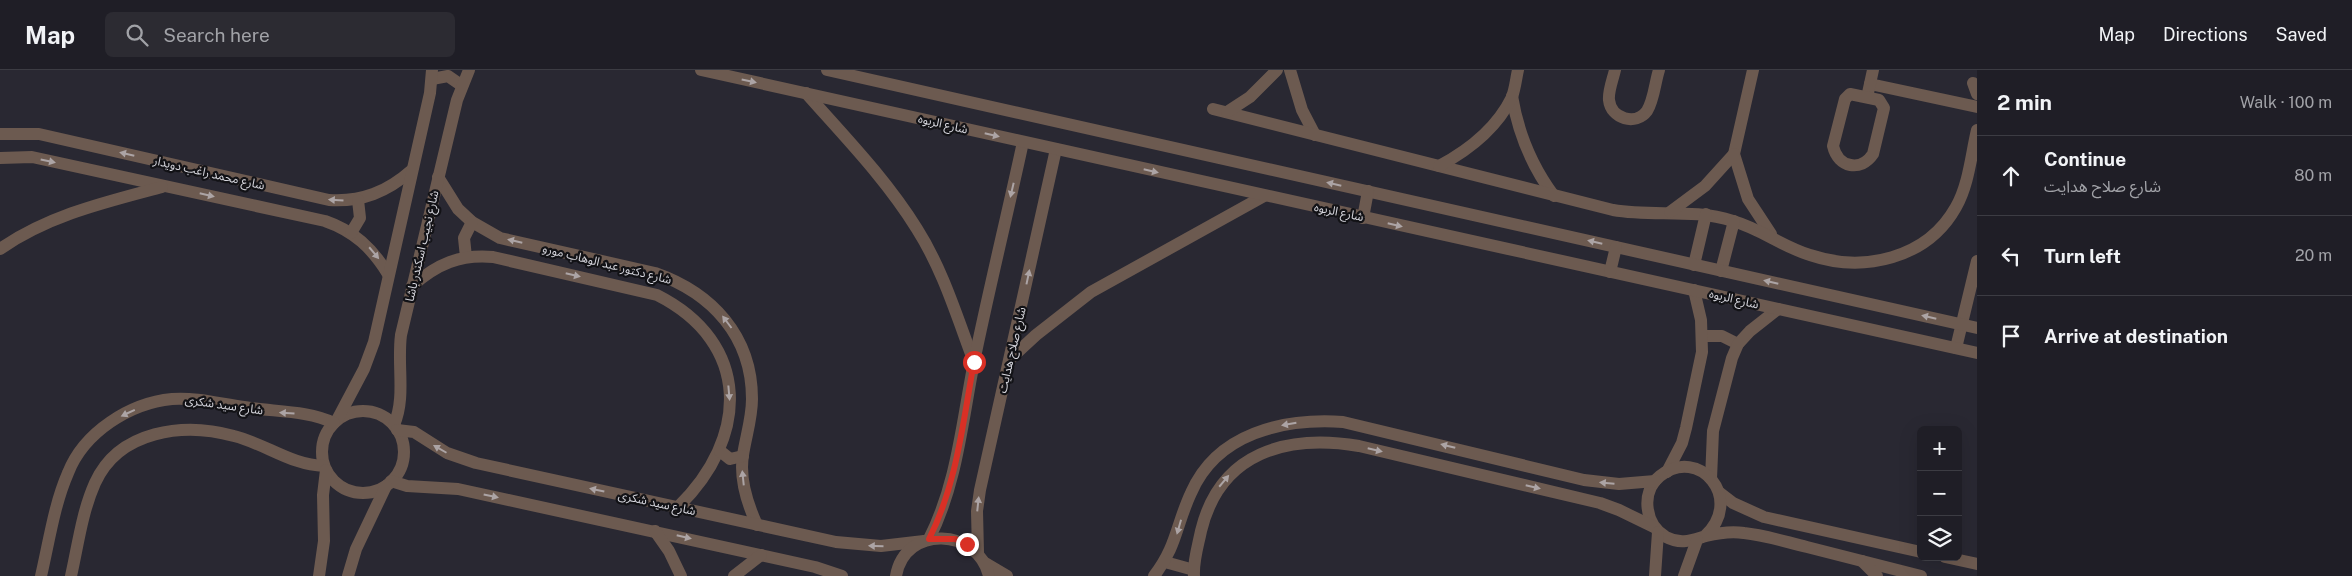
<!DOCTYPE html>
<meta charset="utf-8">
<style>
:root{--surface:#1f1e26;--page:#2c2b32;--text:#f1f3f6;--muted:#a1a2a7;--line:#3c3c43}
body{margin:0;font-family:"Public Sans","Noto Sans Arabic",sans-serif;background:var(--page);color:var(--text)}
.controls{position:absolute;right:15px;bottom:15px;display:grid;overflow:hidden;border-radius:8px;box-shadow:0 5px 20px #0002}
.controls button{width:45px;height:45px;display:grid;place-items:center;padding:0;border:0;border-bottom:1px solid var(--line);background:var(--surface);color:var(--text);font:25px sans-serif}
.stop{position:absolute;width:15px;height:15px;margin:-11px;border:4px solid #d93025;border-radius:50%;background:#fff}
.stop.end{background:#d93025;border-color:#fff;box-shadow:0 1px 5px #0008}
.list{margin:0;padding:0;list-style:none}
h2{display:flex;justify-content:space-between;align-items:center;height:65px;margin:0;padding:0 20px;font-size:21px}
h2 small{font-size:16px;font-weight:400;color:var(--muted)}
.list li{display:grid;grid-template-columns:32px 1fr auto;gap:15px;align-items:center;box-sizing:border-box;height:80px;padding:0 20px;border-top:1px solid var(--line)}
.list b{display:block;font-size:19px;white-space:nowrap}
.list p{margin:0;font-size:16px;white-space:nowrap;color:var(--muted)}
.list em{font-size:16px;font-style:normal;color:var(--muted)}
.icon{flex:none;width:28px;height:28px;fill:none;stroke:currentColor;stroke-width:2;stroke-linecap:round;stroke-linejoin:round}
.map{position:relative;flex:none;width:1977px;height:506px;overflow:hidden}
header{display:flex;align-items:center;gap:30px;box-sizing:border-box;height:70px;padding:0 25px;background:var(--surface);border-bottom:1px solid var(--line)}
header strong{font-size:24px}
nav{display:flex;gap:28px;margin-inline-start:auto;font-size:18px}
.search{width:350px;height:45px;background:var(--page);display:flex;align-items:center;gap:12px;box-sizing:border-box;padding:0 18px;border-radius:8px;color:var(--muted);font-size:19px}
main{display:flex}
aside{flex:1;background:var(--surface)}
.map>svg:first-child{display:block}
.lines{fill:none;stroke-linecap:round;stroke-linejoin:round}
.minor{stroke:#6c5a50;stroke-width:12}
.tertiary{stroke:#6c5a50;stroke-width:12}
.oneway{fill:#aca4a5}
.route{stroke:#d93025;stroke-width:6}
.labels{text-anchor:middle;dominant-baseline:central;stroke-width:4.5;stroke-linejoin:round;paint-order:stroke}
.street-label{font-size:12px;fill:#d6d6dd;stroke:#121216}
</style>
<header>
<strong>Map</strong>
<div class="search"><svg class="icon" aria-label="search" viewBox="0 0 24 24"><circle cx="10" cy="10" r="6"/><path d="M15 15l6 6"/></svg>Search here</div>
<nav><a>Map</a><a>Directions</a><a>Saved</a></nav>
</header>
<main>
<div class="map">
<svg width="1977" height="506" viewBox="0 0 1977 506">
<rect width="100%" height="100%" fill="#292832"/>
<g class="lines">
<g class="minor">
<polyline points="1290,0 1302,40 1315,65"/>
<path d="M1615 0C1613 9 1608 21 1609 30 1611 49 1636 56 1647 41 1654 30 1655 12 1659 0"/>
<polyline points="1753,0 1734,84 1748,129 1771,164"/>
<polyline points="432,9 448,6 461,15"/>
<polyline points="1973,13 1977,24"/>
<polyline points="1870,14 1977,37"/>
<path d="M806 23C845 67 886 109 917 159 943 200 957 247 974 292"/>
<polyline points="1868,23 1873,0"/>
<path d="M1850 24 1879 30 1884 38 1873 84C1861 102 1838 98 1833 76L1845 29Z"/>
<path d="M1512 26C1518 63 1531 95 1554 126"/>
<path d="M1213 39 1613 140C1654 147 1692 138 1733 151 1761 159 1783 177 1810 185 1863 203 1927 189 1956 137 1969 114 1971 85 1977 60"/>
<polyline points="1227,42 1250,27 1277,0"/>
<path d="M0 64H39L329 130C362 132 387 122 412 100"/>
<path d="M0 88 32 87 325 151C354 161 372 178 388 204"/>
<path d="M1439 96C1469 80 1497 58 1512 27 1515 19 1516 9 1518 0"/>
<path d="M438 107 458 139 472 152 500 168 655 203C712 223 752 266 752 329 752 348 746 366 743 385 739 409 747 433 757 455"/>
<polyline points="1670,142 1705,116 1734,84"/>
<polyline points="351,163 360,148 358,130"/>
<path d="M0 179C49 145 106 132 162 117"/>
<polyline points="466,187 464,168 472,152"/>
<polyline points="1694,195 1706,144"/>
<polyline points="1721,201 1734,151"/>
<path d="M412 216C437 194 460 184 493 187L657 225C752 273 749 368 678 437"/>
<polyline points="1703,266 1722,266 1738,274"/>
<polyline points="1956,278 1977,191"/>
<polyline points="1010,289 1036,265 1091,222 1264,126"/>
<circle cx="363" cy="382" r="41"/>
<polyline points="337,350 364,299 374,272 430,23 432,0"/>
<path d="M394 355C406 327 397 296 401 265L457 30 469 0"/>
<polyline points="397,360 414,362 447,383 476,393 836,472 881,476 924,471"/>
<polyline points="720,381 730,389 743,386"/>
<polyline points="1667,402 1682,373 1686,358 1702,282 1701,250 1694,220"/>
<polyline points="1711,409 1713,361 1732,288 1738,274 1750,261 1778,239"/>
<polyline points="391,411 407,416 458,419 815,497 842,506"/>
<polyline points="1720,423 1733,433 1764,447 1921,482"/>
<polyline points="655,461 669,481 681,506"/>
<path d="M1705 466C1745 429 1699 375 1660 406 1640 422 1645 455 1666 467 1681 475 1692 470 1706 466 1718 463 1732 461 1744 463 1765 465 1786 472 1807 477 1845 487 1883 496 1921 506"/>
<path d="M929 469C957 414 962 352 974 292 989 219 1007 146 1023 72"/>
<polyline points="978,483 977,441 980,420 1056,79"/>
<polyline points="1945,487 1977,494"/>
<polyline points="1862,491 1877,506"/>
<polyline points="1165,492 1194,500"/>
<polyline points="985,493 1007,506"/>
<path d="M41 506C49 472 54 435 68 403 84 362 130 333 172 329 196 327 221 334 244 337 274 342 307 340 334 353"/>
<path d="M71 506C78 475 82 442 95 413 119 360 184 352 234 366 266 374 291 395 324 396"/>
<polyline points="319,506 324,471 323,425 326,400"/>
<polyline points="348,506 356,479 386,416"/>
<polyline points="734,506 761,485"/>
<path d="M896 506C905 454 978 458 989 506"/>
<path d="M1154 506C1177 476 1176 455 1191 423 1217 363 1283 348 1343 352L1584 410 1619 414 1655 411"/>
<path d="M1194 506C1193 491 1198 476 1201 461 1220 382 1287 364 1359 376L1600 433 1619 440 1654 457"/>
<polyline points="1655,506 1658,462"/>
<polyline points="1684,506 1697,470"/>
</g>
<g class="tertiary">
<polyline points="701,0 1977,283"/>
<polyline points="827,0 1977,258"/>
<polyline points="1363,148 1368,121"/>
<polyline points="1610,202 1616,177"/>
</g>
</g>
<defs><path id="oneway-solid" d="M-6-.8H1V-3.2L6.5 0L1 3.2V.8H-6Z" transform="scale(1.25)"/></defs>
<g class="oneway">
<use href="#oneway-solid" transform="translate(749 11) rotate(12)"/>
<use href="#oneway-solid" transform="translate(992 65) rotate(13)"/>
<use href="#oneway-solid" transform="translate(127 84) rotate(-167)"/>
<use href="#oneway-solid" transform="translate(48 91) rotate(12)"/>
<use href="#oneway-solid" transform="translate(1151 101) rotate(13)"/>
<use href="#oneway-solid" transform="translate(1334 114) rotate(-167)"/>
<use href="#oneway-solid" transform="translate(1012 120) rotate(103)"/>
<use href="#oneway-solid" transform="translate(207 125) rotate(13)"/>
<use href="#oneway-solid" transform="translate(336 130) rotate(-176)"/>
<use href="#oneway-solid" transform="translate(1395 155) rotate(13)"/>
<use href="#oneway-solid" transform="translate(515 171) rotate(-167)"/>
<use href="#oneway-solid" transform="translate(1595 172) rotate(-167)"/>
<use href="#oneway-solid" transform="translate(374 183) rotate(50)"/>
<use href="#oneway-solid" transform="translate(573 205) rotate(13)"/>
<use href="#oneway-solid" transform="translate(1028 207) rotate(-78)"/>
<use href="#oneway-solid" transform="translate(1771 212) rotate(-167)"/>
<use href="#oneway-solid" transform="translate(1929 247) rotate(-167)"/>
<use href="#oneway-solid" transform="translate(727 252) rotate(-127)"/>
<use href="#oneway-solid" transform="translate(729 323) rotate(85)"/>
<use href="#oneway-solid" transform="translate(128 343) rotate(155)"/>
<use href="#oneway-solid" transform="translate(287 343) rotate(-177)"/>
<use href="#oneway-solid" transform="translate(1289 354) rotate(170)"/>
<use href="#oneway-solid" transform="translate(1448 376) rotate(-166)"/>
<use href="#oneway-solid" transform="translate(440 379) rotate(-150)"/>
<use href="#oneway-solid" transform="translate(1375 380) rotate(13)"/>
<use href="#oneway-solid" transform="translate(743 408) rotate(-96)"/>
<use href="#oneway-solid" transform="translate(1224 411) rotate(-50)"/>
<use href="#oneway-solid" transform="translate(1607 413) rotate(-175)"/>
<use href="#oneway-solid" transform="translate(1533 417) rotate(13)"/>
<use href="#oneway-solid" transform="translate(597 420) rotate(-168)"/>
<use href="#oneway-solid" transform="translate(491 426) rotate(12)"/>
<use href="#oneway-solid" transform="translate(978 434) rotate(-84)"/>
<use href="#oneway-solid" transform="translate(1179 457) rotate(106)"/>
<use href="#oneway-solid" transform="translate(684 467) rotate(13)"/>
<use href="#oneway-solid" transform="translate(876 476) rotate(-179)"/>
</g>
<g class="lines">
<path class="route" d="M967 474 955 469H929C957 414 963 351 974 292"/>
</g>
<g class="labels">
<g class="street-label">
<text transform="translate(943 54) rotate(13)">شارع الربوه</text>
<text transform="translate(209 103) rotate(13)">شارع محمد راغب دويدار</text>
<text transform="translate(1339 142) rotate(12)">شارع الربوه</text>
<text transform="translate(422 176) rotate(-77)">شارع نجيب اسكندر باشا</text>
<text transform="translate(607 194) rotate(14)">شارع دكتور عبد الوهاب مورو</text>
<text transform="translate(1734 229) rotate(13)">شارع الربوه</text>
<text transform="translate(1012 280) rotate(-77)">شارع صلاح هدايت</text>
<text transform="translate(224 335) rotate(8)">شارع سيد شكرى</text>
<text transform="translate(657 433) rotate(12)">شارع سيد شكرى</text>
</g>
</g>
</svg>
<div class="controls">
<button>+</button>
<button>−</button>
<button><svg class="icon" aria-label="layers" viewBox="0 0 24 24"><path d="M12 4l9 5-9 5-9-5zM3 14l9 5 9-5"/></svg></button>
</div>
<div class="stop" style="left:974px;top:292px"></div>
<div class="stop end" style="left:967px;top:474px"></div>
</div>
<aside>
<h2>2 min<small>Walk · 100 m</small></h2>
<ul class="list">
<li><svg class="icon" aria-label="ahead" viewBox="0 0 24 24"><path d="M12 20V5M6 11l6-6 6 6"/></svg><div><b>Continue</b><p>شارع صلاح هدايت</p></div><em>80 m</em></li>
<li><svg class="icon" aria-label="left" viewBox="0 0 24 24"><path d="M17 20v-9H6M10 6l-5 5 5 5"/></svg><div><b>Turn left</b></div><em>20 m</em></li>
<li><svg class="icon" aria-label="arrive" viewBox="0 0 24 24"><path d="M6 21V4h12l-3 4 3 4H6"/></svg><div><b>Arrive at destination</b></div></li>
</ul>
</aside>
</main>
